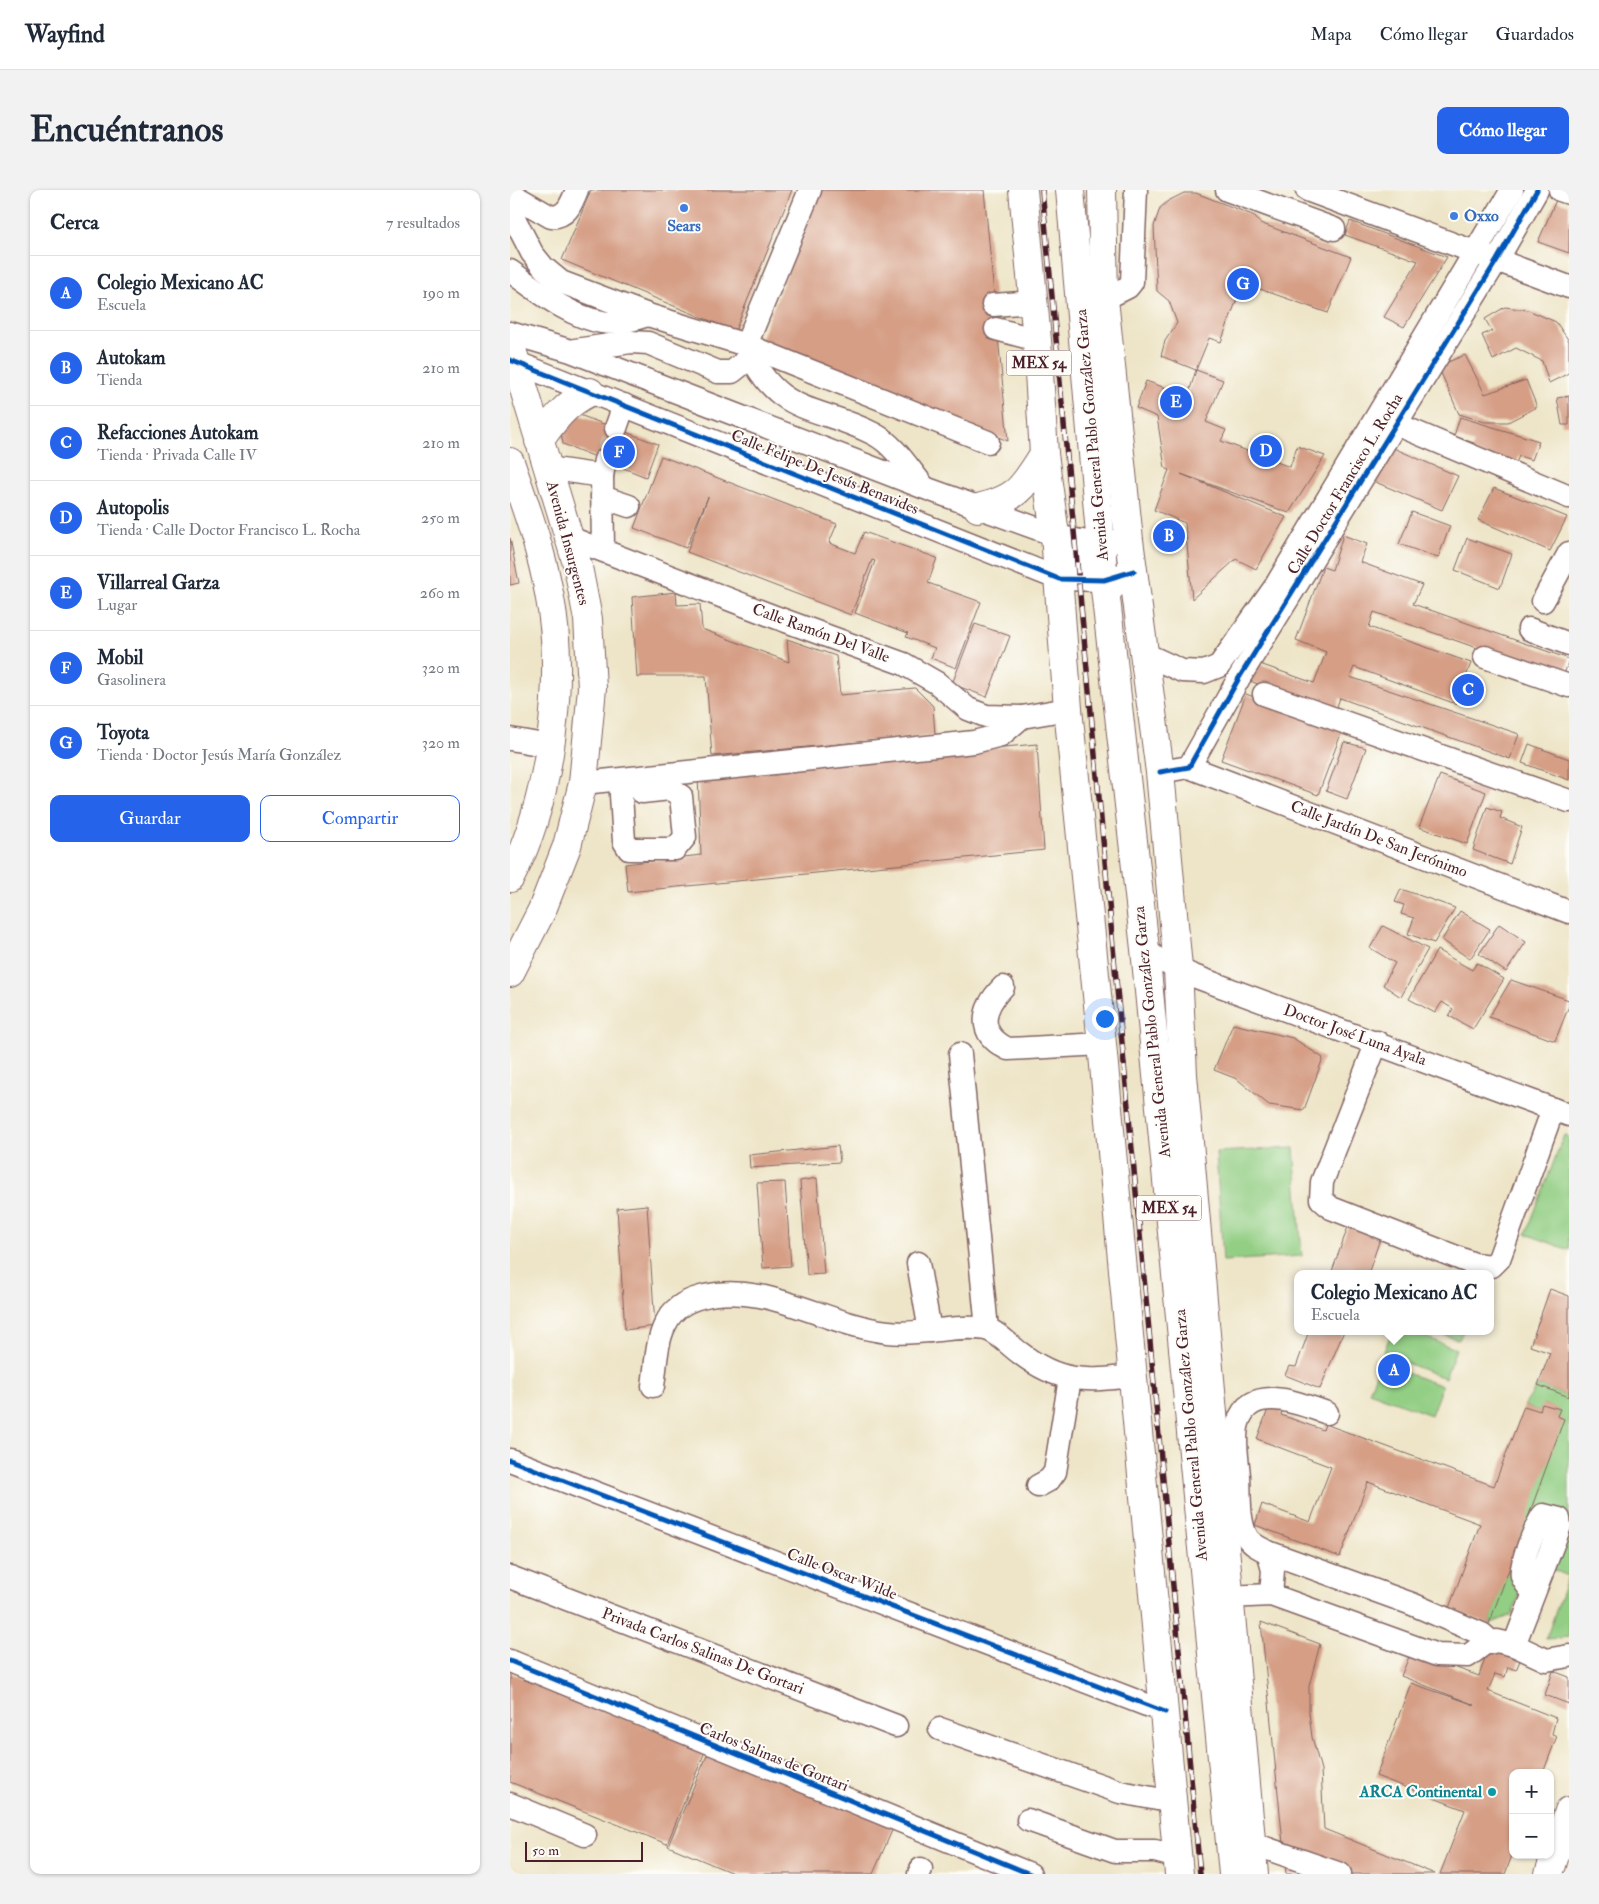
<!DOCTYPE html>
<html lang="es">
<meta charset="utf-8">
<style>
:root{--surface:#fff;--page:#f2f2f3;--text:#1f2937;--muted:#747a83;--line:#e0e1e3;--accent:#2563eb}
body{margin:0;font-family:"IM FELL Double Pica",serif;background:var(--page);color:var(--text)}
.controls{position:absolute;right:15px;bottom:15px;display:grid;overflow:hidden;border-radius:10px;box-shadow:0 1px 4px #0004}
.controls button{width:45px;height:45px;display:grid;place-items:center;padding:0;border:0;border-bottom:1px solid var(--line);background:var(--surface);color:var(--text);font:25px sans-serif}
.scale{position:absolute;left:15px;bottom:12px;width:118px;box-sizing:border-box;padding-left:5px;border:2px solid #4a1f2b;border-top:0;font-size:14px;line-height:18px;white-space:nowrap;color:#4a1f2b;-webkit-text-stroke:4px #fdfcf7;paint-order:stroke}
.you{position:absolute;left:594px;top:828px;width:18px;height:18px;margin:-12px;border:4px solid #fff;border-radius:50%;background:#1a73e8;box-shadow:0 0 0 8px #1a73e833}
.badge{display:grid;place-items:center;width:32px;height:32px;border-radius:50%;background:var(--accent);color:#fff;font-size:16px;font-weight:700}
.pin{position:absolute;translate:-50% -50%;border:2px solid #fff;box-shadow:0 1px 5px #0006}
.popup{position:absolute;left:784px;top:1080px;width:200px;height:65px;box-sizing:border-box;display:grid;place-content:center;border-radius:10px;background:var(--surface);filter:drop-shadow(0 1px 4px #0005);font-size:16px;white-space:nowrap;color:var(--muted)}
.popup b{font-size:19px;color:var(--text)}
.popup::after{content:'';position:absolute;left:50%;top:100%;margin-left:-10px;border:10px solid transparent;border-top-color:var(--surface)}
.list{margin:0;padding:0;list-style:none}
h2{display:flex;justify-content:space-between;align-items:center;height:65px;margin:0;padding:0 20px;font-size:21px}
h2 small{font-size:16px;font-weight:400;color:var(--muted)}
.list li{display:grid;grid-template-columns:32px 1fr auto;gap:15px;align-items:center;box-sizing:border-box;height:75px;padding:0 20px;border-top:1px solid var(--line)}
.list b{display:block;font-size:19px;white-space:nowrap}
.list p{margin:0;font-size:16px;white-space:nowrap;color:var(--muted)}
.list em{font-size:16px;font-style:normal;color:var(--muted)}
.actions{display:flex;gap:10px;padding:15px 20px}
.actions a{flex:1;padding:11px 0;border:1px solid var(--accent);border-radius:10px;text-align:center;font-size:18px;color:var(--accent)}
.actions .main{background:var(--accent);color:#fff}
.map{position:relative;flex:none;width:1059px;height:1684px;overflow:hidden;border-radius:10px}
header{display:flex;align-items:center;gap:30px;box-sizing:border-box;height:70px;padding:0 25px;background:var(--surface);border-bottom:1px solid var(--line)}
header strong{font-size:24px}
nav{display:flex;gap:28px;margin-inline-start:auto;font-size:18px}
.intro{display:flex;align-items:center;justify-content:space-between;box-sizing:border-box;height:120px;padding:0 30px}
h1{margin:0;font-size:35px}
.button{padding:12px 22px;border-radius:10px;background:var(--accent);color:#fff;font-size:18px;font-weight:700}
main{display:flex;gap:30px;padding:0 30px}
aside{flex:1;background:var(--surface);border-radius:10px;box-shadow:0 1px 4px #0004}
.map>svg:first-child{display:block}
.green{fill:#92ce83;stroke:#6e7657}
.building{fill:#d59e85}
.lines{fill:none;stroke-linecap:round;stroke-linejoin:round}
.minor-tunnel{stroke:#cdbda9;stroke-width:22;stroke-dasharray:22 11;stroke-linecap:butt}
.minor-casing{stroke:#836462;stroke-width:25}
.major-casing{stroke:#836462;stroke-width:30}
.minor{stroke:#fff;stroke-width:22}
.major{stroke:#fff;stroke-width:28}
.rail-casing{stroke:#4a1f2b;stroke-width:5.5}
.rail{stroke:#fdfcf7;stroke-width:4;stroke-dasharray:11;stroke-linecap:butt}
.cycleway-casing{stroke:#fdfcf7;stroke-width:8}
.cycleway{stroke:#0057b8;stroke-width:5}
.shop-dot{fill:#3f7fe0;stroke:#fdfcf7;stroke-width:2}
.culture-dot{fill:#0f9aa8;stroke:#fdfcf7;stroke-width:2}
.labels{text-anchor:middle;dominant-baseline:central;stroke-width:4;stroke-linejoin:round;paint-order:stroke}
.shield{fill:#fdfcf7;stroke:#806168;stroke-width:1}
.shield-label{font-size:15px;font-weight:bold;fill:#4a1f2b}
.shop-label{font-size:16px;font-weight:bold;fill:#366cbe;stroke:#fdfcf7;text-anchor:start}
.street-label{font-size:16px;fill:#4a1f2b;stroke:#fdfcf7}
.culture-label{font-size:16px;font-weight:bold;fill:#0d838f;stroke:#fdfcf7;text-anchor:end}
</style>
<header>
<strong>Wayfind</strong>
<nav><a>Mapa</a><a>Cómo llegar</a><a>Guardados</a></nav>
</header>
<div class="intro"><h1>Encuéntranos</h1><a class="button">Cómo llegar</a></div>
<main>
<aside>
<h2>Cerca<small>7 resultados</small></h2>
<ul class="list">
<li><span class="badge">A</span><div><b>Colegio Mexicano AC</b><p>Escuela</p></div><em>190 m</em></li>
<li><span class="badge">B</span><div><b>Autokam</b><p>Tienda</p></div><em>210 m</em></li>
<li><span class="badge">C</span><div><b>Refacciones Autokam</b><p>Tienda · Privada Calle IV</p></div><em>210 m</em></li>
<li><span class="badge">D</span><div><b>Autopolis</b><p>Tienda · Calle Doctor Francisco L. Rocha</p></div><em>250 m</em></li>
<li><span class="badge">E</span><div><b>Villarreal Garza</b><p>Lugar</p></div><em>260 m</em></li>
<li><span class="badge">F</span><div><b>Mobil</b><p>Gasolinera</p></div><em>320 m</em></li>
<li><span class="badge">G</span><div><b>Toyota</b><p>Tienda · Doctor Jesús María González</p></div><em>320 m</em></li>
</ul>
<div class="actions"><a class="main">Guardar</a><a>Compartir</a></div>
</aside>
<div class="map">
<svg width="1059" height="1684" viewBox="0 0 1059 1684">
<rect width="100%" height="100%" fill="#fdfcf7"/>
<filter id="ink" filterUnits="userSpaceOnUse"><feTurbulence type="fractalNoise" baseFrequency=".02" numOctaves="2"/><feDisplacementMap in="SourceGraphic" scale="10" xChannelSelector="R" yChannelSelector="G"/><feConvolveMatrix kernelMatrix="1 2 1 2 8 2 1 2 1" color-interpolation-filters="sRGB"/></filter>
<filter id="wash" filterUnits="userSpaceOnUse"><feTurbulence type="fractalNoise" baseFrequency=".0096" numOctaves="4" result="noise"/><feDisplacementMap in="SourceGraphic" scale="20" xChannelSelector="R" yChannelSelector="G"/><feGaussianBlur stdDeviation="1.12" result="paint"/><feColorMatrix in="noise" values="0 0 0 0 0 0 0 0 0 0 0 0 0 0 0 0 0 1.4 0 .05"/><feComposite in="paint" operator="in"/></filter>
<g filter="url(#wash)">
<rect width="100%" height="100%" fill="#eee5c8"/>
<g class="green">
<polygon points="1054,945 1059,947 1059,1060 1016,1044"/>
<polygon points="784,958 792,1066 713,1071 706,962"/>
<polygon points="882,1141 900,1141 946,1159 935,1188 873,1164"/>
<polygon points="924,1141 953,1141 949,1150"/>
<polygon points="870,1173 932,1196 921,1225 859,1202"/>
<polygon points="1028,1195 1059,1207 1059,1447 1036,1449 1058,1386 1023,1371 1002,1425 979,1434 1049,1220 1033,1214 1030,1221 1014,1216"/>
</g>
<g id="blocks">
<g class="building">
<polygon points="81,0 282,0 225,141 52,70"/>
<polygon points="311,0 474,0 498,251 250,150"/>
<polygon points="674,3 686,3 745,26 750,33 841,67 818,123 733,93 711,152 699,148 686,180 651,166 655,151 667,133 659,111 647,101 644,36 650,18 658,11"/>
<polygon points="1046,10 1059,15 1059,63 1028,52"/>
<polygon points="840,31 937,67 894,137 874,127 908,71 835,45"/>
<polygon points="995,117 1018,120 1046,132 1059,151 1059,183 1039,193 1032,171 1006,158 983,170 972,145 982,141 975,129"/>
<polygon points="955,165 975,204 1016,190 1027,217 998,232 975,232 949,224 928,176"/>
<polygon points="686,180 713,190 696,232 716,240 711,251 780,277 787,256 815,266 779,323 671,284 776,327 746,379 726,369 682,409 675,333 644,320 659,280 655,278 647,227 626,218 636,191 678,206"/>
<polygon points="1059,206 1059,235 1052,235 1047,208"/>
<polygon points="64,223 148,254 136,287 53,254 51,241"/>
<polygon points="950,227 1029,251 1022,270 1009,266 1005,275 961,261 964,253 944,246"/>
<polygon points="881,257 948,286 932,320 863,291"/>
<polygon points="151,266 327,334 319,353 345,363 354,342 427,368 418,393 471,412 446,478 421,468 425,458 396,447 398,443 345,423 365,371 362,370 341,425 177,362 198,307 176,358 124,338"/>
<polygon points="984,298 1057,327 1040,361 968,330"/>
<polygon points="902,322 940,336 928,368 889,354"/>
<polygon points="833,345 857,354 850,372 912,395 903,414 1059,469 1053,488 864,422 859,437 961,473 946,514 844,477 840,487 1009,544 1000,569 830,508 825,522 737,490 747,473 804,493 816,462 786,450 813,377 822,380"/>
<polygon points="0,348 9,393 0,395"/>
<polygon points="957,348 1002,364 990,398 945,380"/>
<polygon points="166,402 167,415 190,414 192,439 279,472 277,449 326,466 330,505 405,498 423,516 425,545 202,566 196,486 130,486 127,488 122,407"/>
<polygon points="465,434 500,446 477,507 442,494"/>
<polygon points="736,504 832,541 808,605 711,570"/>
<polygon points="834,552 856,558 837,609 816,601"/>
<polygon points="527,554 534,660 118,702 115,674 191,665 188,585"/>
<polygon points="1019,554 1059,569 1059,590 1012,573"/>
<polygon points="930,585 976,602 957,654 909,637"/>
<polygon points="977,617 992,622 990,628 1012,637 1000,674 963,660"/>
<polygon points="891,699 945,718 924,753 898,744 904,728 891,724 894,715 885,712"/>
<polygon points="950,721 980,739 960,769 932,750"/>
<polygon points="989,734 1016,752 996,782 969,764"/>
<polygon points="873,736 918,759 891,807 873,795 885,773 860,758"/>
<polygon points="927,760 962,780 967,773 994,789 963,839 939,826 943,819 932,812 925,823 899,809"/>
<polygon points="1001,790 1059,810 1059,816 1045,851 979,827"/>
<polygon points="723,834 783,848 813,868 794,920 759,915 727,889 704,880"/>
<polygon points="328,956 330,972 240,978 239,965"/>
<polygon points="307,988 314,1084 297,1085 290,991"/>
<polygon points="275,992 281,1076 253,1078 247,993"/>
<polygon points="137,1015 145,1136 115,1140 107,1018"/>
<polygon points="838,1037 870,1049 858,1084 821,1084"/>
<polygon points="1040,1099 1059,1106 1059,1207 1028,1195 1040,1163 1020,1156"/>
<polygon points="799,1141 834,1141 810,1199 775,1185 779,1176 786,1177"/>
<polygon points="761,1211 773,1216 771,1225 813,1240 815,1234 984,1296 1014,1216 1030,1221 1032,1214 1050,1219 1047,1226 1054,1229 979,1434 939,1418 970,1334 858,1292 830,1367 745,1335 752,1314 800,1332 821,1277 747,1249"/>
<polygon points="751,1432 810,1454 799,1496 799,1523 802,1547 811,1580 814,1639 925,1684 776,1684"/>
<polygon points="979,1456 1011,1468 1006,1480 998,1477 995,1487 985,1484 978,1501 1046,1528 1042,1544 1047,1546 1033,1583 1003,1583 1003,1663 995,1684 930,1684 955,1620 866,1586 901,1493 965,1515 891,1486 901,1462 969,1486"/>
<polygon points="1043,1481 1059,1487 1059,1514 1035,1505"/>
<polygon points="0,1483 196,1559 157,1654 0,1592"/>
<polygon points="199,1561 384,1636 363,1684 225,1684 158,1656"/>
</g>
</g>
</g>
<g filter="url(#ink)">
<use href="#blocks" fill-opacity="0" stroke="#836462" stroke-width="1"/>
<g class="lines">
<polyline class="minor-tunnel" points="95,270 106,238"/>
<g class="minor-casing">
<g id="minor">
<polyline points="0,0 5,30 22,63 34,78 51,92 138,125 236,155 478,252"/>
<path d="M300 0 236 155C266 227 306 214 364 244 385 255 399 279 414 297"/>
<polyline points="717,0 824,39"/>
<polyline points="797,0 1059,97"/>
<polyline points="1050,0 1059,3"/>
<path d="M1 4 41 27C58 26 61 14 67 0"/>
<path d="M0 81C27 100 59 127 92 132 107 135 124 129 138 125"/>
<polyline points="594,109 618,97 622,92 626,0"/>
<polyline points="483,115 524,112"/>
<polyline points="486,139 527,150"/>
<path d="M0 143 61 161 415 298 545 345C567 352 586 354 608 351"/>
<polyline points="65,160 121,152 138,153 208,182 222,182 241,167"/>
<polyline points="0,170 549,389 594,390 624,381"/>
<polyline points="886,234 1059,307"/>
<polyline points="106,238 114,215"/>
<polyline points="38,278 92,286"/>
<polyline points="92,307 119,316"/>
<polyline points="60,348 265,427 394,474 427,493 458,519 476,526 512,527 558,519"/>
<polyline points="93,359 92,286 95,270"/>
<polyline points="1033,411 1059,363"/>
<polyline points="1019,439 1059,454"/>
<polyline points="635,464 672,481 694,482 709,476 765,397 1002,0"/>
<polyline points="975,467 1059,496"/>
<polyline points="754,504 1059,611"/>
<polyline points="0,549 40,556"/>
<polyline points="679,577 1059,722"/>
<polyline points="650,582 679,577 729,488 987,70 1027,0"/>
<polyline points="110,590 114,651 119,659 165,659 175,647 171,606 160,599 132,602"/>
<polyline points="73,593 464,552 491,545 512,527"/>
<polyline points="635,759 646,768 681,785 1059,925"/>
<path d="M493 797C471 819 467 844 498 859L592 854"/>
<polyline points="867,852 812,992 811,1009 821,1018 964,1074 982,1076 989,1069 1043,919"/>
<polyline points="450,864 477,1139"/>
<polyline points="408,1073 420,1141"/>
<path d="M143 1196C146 1176 146 1151 156 1133 163 1118 176 1111 191 1107 255 1090 315 1135 378 1142 410 1146 444 1134 476 1139 488 1142 500 1156 510 1163 550 1194 576 1191 624 1186"/>
<path d="M817 1223C791 1214 740 1192 728 1233 723 1249 728 1270 729 1286 730 1304 728 1331 737 1347 742 1355 750 1358 758 1362L902 1414 972 1444 980 1451"/>
<polyline points="0,1270 655,1522"/>
<polyline points="528,1296 539,1290 545,1282 560,1188"/>
<polyline points="758,1362 763,1380 761,1405"/>
<polyline points="0,1387 386,1536"/>
<polyline points="718,1407 761,1405 927,1465 958,1466 974,1454 987,1451 1004,1455 1036,1470 1059,1466"/>
<path d="M1004 1455 1050 1336 1049 1329 1033 1325C1026 1336 1009 1374 1012 1386 1013 1392 1020 1398 1023 1403"/>
<polyline points="0,1471 520,1684"/>
<polyline points="430,1539 610,1602 663,1612"/>
<polyline points="0,1614 75,1645"/>
<polyline points="518,1630 605,1661 645,1661 668,1667"/>
<polyline points="741,1653 830,1684"/>
<polyline points="409,1684 411,1679"/>
</g>
</g>
<g class="major-casing">
<g id="major">
<polyline points="513,0 527,150 534,264 545,345 558,519 592,854 669,1684"/>
<polyline points="560,0 594,390 635,759 723,1684"/>
<polyline points="592,0 594,109 619,350 650,582 668,778 673,885 744,1684"/>
<polyline points="0,153 68,377 78,429 82,498 73,593 57,656 32,720 0,783"/>
<path d="M29 251C44 230 56 213 80 202"/>
<path d="M0 272C15 315 31 358 39 403 56 487 41 611 0 688"/>
<path d="M468 318C509 308 512 298 534 264"/>
<polyline points="545,345 594,390 600,398"/>
<polyline points="1039,1684 1059,1621"/>
</g>
</g>
<use href="#minor" class="minor"/>
<use href="#major" class="major"/>
<g class="rail-casing">
<polyline id="rail" points="532,0 690,1684"/>
</g>
<use href="#rail" class="rail"/>
<g class="cycleway-casing">
<g id="cycleway">
<polyline points="0,170 549,389 594,390 624,381"/>
<polyline points="650,582 679,577 729,488 987,70 1027,0"/>
<polyline points="0,1270 655,1522"/>
<polyline points="0,1471 520,1684"/>
</g>
</g>
<use href="#cycleway" class="cycleway"/>
</g>
</g>
<g class="shop-dot">
<circle cx="174" cy="18" r="5"/>
<circle cx="944" cy="26" r="5"/>
</g>
<circle class="culture-dot" cx="982" cy="1602" r="5"/>
<g class="labels">
<g class="shield">
<rect x="496.5" y="160.5" width="65" height="25" rx="4"/>
<rect x="626.5" y="1005.5" width="65" height="25" rx="4"/>
</g>
<g class="shield-label">
<text x="529" y="173">MEX 54</text>
<text x="659" y="1018">MEX 54</text>
</g>
<g class="shop-label">
<text x="954" y="26">Oxxo</text>
<text x="174" y="36" text-anchor="middle">Sears</text>
</g>
<g class="street-label">
<text transform="translate(582 245) rotate(-95)">Avenida General Pablo González Garza</text>
<text transform="translate(315 282) rotate(22)">Calle Felipe De Jesús Benavides</text>
<text transform="translate(835 294) rotate(-59)">Calle Doctor Francisco L. Rocha</text>
<text transform="translate(58 353) rotate(75)">Avenida Insurgentes</text>
<text transform="translate(311 443) rotate(20)">Calle Ramón Del Valle</text>
<text transform="translate(869 649) rotate(21)">Calle Jardín De San Jerónimo</text>
<text transform="translate(642 842) rotate(-96)">Avenida General Pablo González Garza</text>
<text transform="translate(845 845) rotate(20)">Doctor José Luna Ayala</text>
<text transform="translate(681 1245) rotate(-95)">Avenida General Pablo González Garza</text>
<text transform="translate(332 1384) rotate(21)">Calle Oscar Wilde</text>
<text transform="translate(193 1461) rotate(21)">Privada Carlos Salinas De Gortari</text>
<text transform="translate(264 1567) rotate(22)">Carlos Salinas de Gortari</text>
</g>
<g class="culture-label">
<text x="972" y="1602">ARCA Continental</text>
</g>
</g>
</svg>
<div class="controls">
<button>+</button>
<button>−</button>
</div>
<div class="scale">50 m</div>
<div class="you"></div>
<div class="pin badge" style="left:884px;top:1180px">A</div>
<div class="popup"><b>Colegio Mexicano AC</b>Escuela</div>
<div class="pin badge" style="left:659px;top:346px">B</div>
<div class="pin badge" style="left:958px;top:500px">C</div>
<div class="pin badge" style="left:756px;top:261px">D</div>
<div class="pin badge" style="left:666px;top:212px">E</div>
<div class="pin badge" style="left:109px;top:262px">F</div>
<div class="pin badge" style="left:733px;top:94px">G</div>
</div>
</main>
